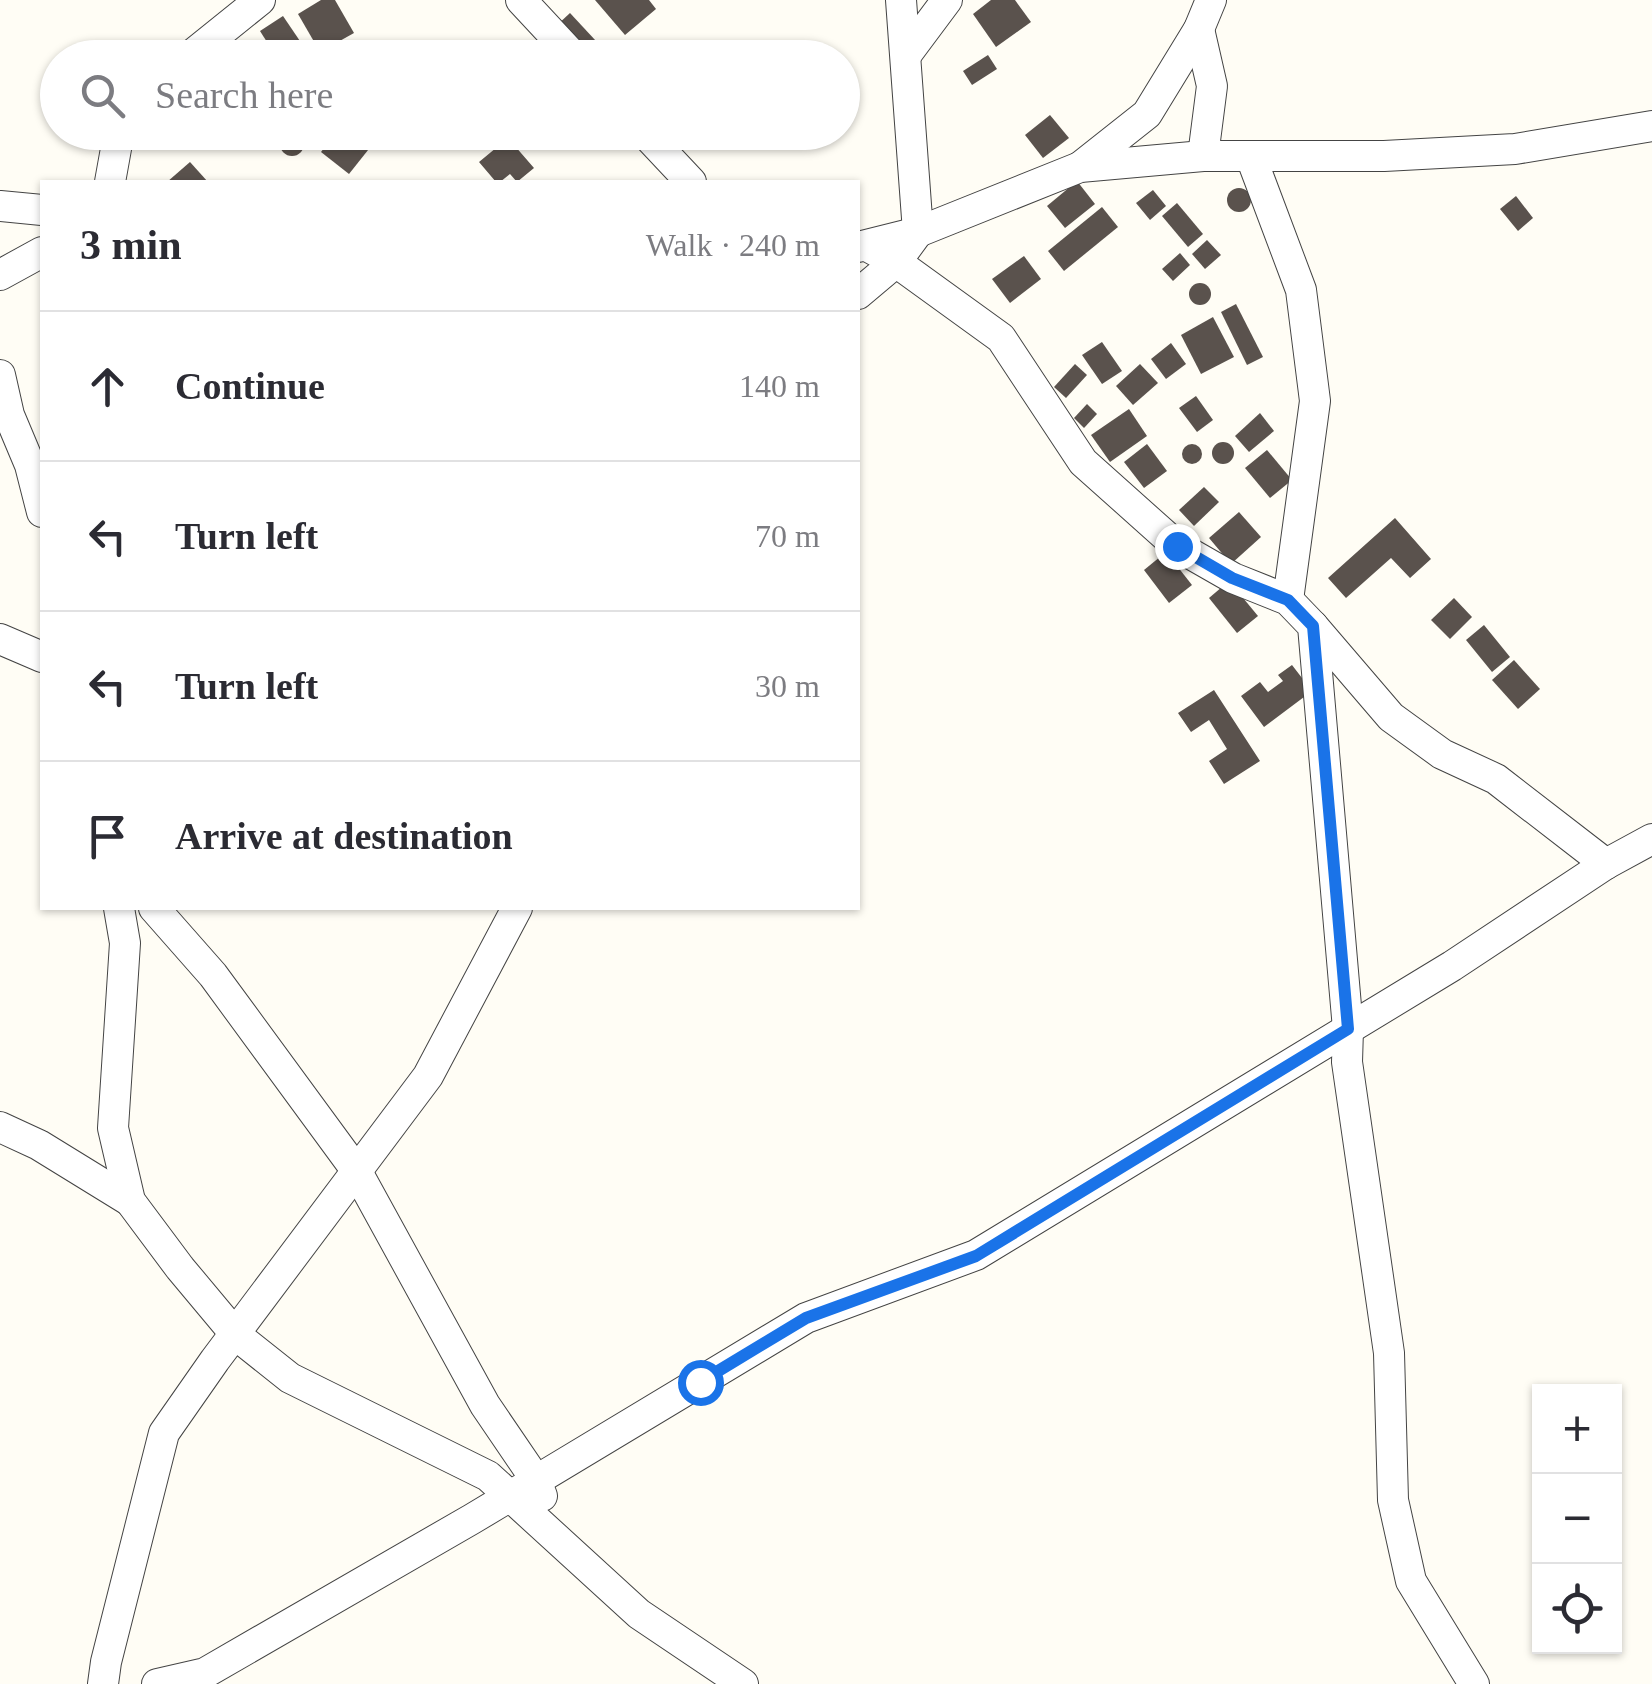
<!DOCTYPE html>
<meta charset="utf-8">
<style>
:root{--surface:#fff;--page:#f7f7f7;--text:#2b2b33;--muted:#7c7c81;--line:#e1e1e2}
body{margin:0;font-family:"Times New Roman",serif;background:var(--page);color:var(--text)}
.controls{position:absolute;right:30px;bottom:30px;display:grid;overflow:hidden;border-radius:0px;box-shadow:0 2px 8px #0004}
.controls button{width:90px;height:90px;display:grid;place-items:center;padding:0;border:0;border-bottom:2px solid var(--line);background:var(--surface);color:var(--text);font:50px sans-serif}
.stop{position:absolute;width:30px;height:30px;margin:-22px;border:8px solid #1a73e8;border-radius:50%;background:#fff}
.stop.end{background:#1a73e8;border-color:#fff;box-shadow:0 2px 10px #0008}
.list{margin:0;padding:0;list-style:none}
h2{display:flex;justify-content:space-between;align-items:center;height:130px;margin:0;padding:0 40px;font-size:42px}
h2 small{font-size:32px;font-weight:400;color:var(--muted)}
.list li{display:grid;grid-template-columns:65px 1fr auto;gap:30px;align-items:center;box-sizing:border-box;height:150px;padding:0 40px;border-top:2px solid var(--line)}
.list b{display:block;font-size:38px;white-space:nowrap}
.list em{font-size:32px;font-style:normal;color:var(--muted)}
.icon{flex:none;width:55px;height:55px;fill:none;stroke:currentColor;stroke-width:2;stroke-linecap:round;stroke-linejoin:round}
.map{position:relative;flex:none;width:1652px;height:1684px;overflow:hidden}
.search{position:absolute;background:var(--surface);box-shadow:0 2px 8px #0004;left:40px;top:40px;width:820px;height:110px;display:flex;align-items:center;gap:25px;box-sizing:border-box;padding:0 35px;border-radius:55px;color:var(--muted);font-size:38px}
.panel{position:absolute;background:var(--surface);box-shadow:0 2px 8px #0004;left:40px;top:180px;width:820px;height:730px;border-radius:0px}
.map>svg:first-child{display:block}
.building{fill:#5a524d}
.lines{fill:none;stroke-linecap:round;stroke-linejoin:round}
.minor-casing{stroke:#444;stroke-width:32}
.minor{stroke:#fff;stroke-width:30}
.route{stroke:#1a73e8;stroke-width:12}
</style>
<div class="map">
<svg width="1652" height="1684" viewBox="0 0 1652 1684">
<rect width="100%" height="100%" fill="#fffdf5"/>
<g class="building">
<polygon points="321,0 335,0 354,33 320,52 298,14"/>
<polygon points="595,0 649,0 656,9 625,35"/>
<polygon points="991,0 1015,0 1031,22 996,47 973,14"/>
<polygon points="570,13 609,55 606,58 585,58 556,26"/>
<polygon points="283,16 304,47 288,58 277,58 260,31"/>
<polygon points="988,55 997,69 972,85 963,71"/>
<polygon points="1050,115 1069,138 1043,158 1025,135"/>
<circle cx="292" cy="144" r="12"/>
<polygon points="336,132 367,132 376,140 349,174 321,152"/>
<polygon points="508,138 534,168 517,182 510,174 500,182 496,182 479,162"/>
<polygon points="190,162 208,182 167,182"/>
<polygon points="1077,181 1095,204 1065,228 1047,206"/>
<circle cx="1239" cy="200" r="12"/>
<polygon points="1153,190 1166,206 1150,220 1136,203"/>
<polygon points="1516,196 1533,218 1518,231 1500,209"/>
<polygon points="1177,203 1203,234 1188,247 1162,216"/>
<polygon points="1102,207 1118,227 1064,271 1048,251"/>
<polygon points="1207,240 1221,255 1205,269 1192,254"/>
<polygon points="1180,253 1190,265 1173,281 1162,269"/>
<polygon points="1024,256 1041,279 1010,303 992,279"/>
<circle cx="1200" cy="294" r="11"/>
<polygon points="1236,304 1263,357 1247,365 1221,312"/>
<polygon points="1213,317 1234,357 1201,374 1181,335"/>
<polygon points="1102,342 1122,371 1102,384 1082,355"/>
<polygon points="1171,343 1186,364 1166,379 1151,359"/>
<polygon points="1075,364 1087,375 1066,398 1054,387"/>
<polygon points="1140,364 1158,383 1133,405 1116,386"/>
<polygon points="1196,396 1213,420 1197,432 1179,408"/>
<polygon points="1087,404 1097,414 1084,428 1074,418"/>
<polygon points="1129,409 1147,436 1110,462 1091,435"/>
<polygon points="1260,413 1274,431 1249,452 1235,436"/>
<circle cx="1223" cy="453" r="11"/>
<polygon points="1147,444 1167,471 1144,488 1124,462"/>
<circle cx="1192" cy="454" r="10"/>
<polygon points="1267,450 1292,480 1270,498 1245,468"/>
<polygon points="1204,487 1219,502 1194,526 1179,510"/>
<polygon points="1239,512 1261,537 1231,564 1209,538"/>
<polygon points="1395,518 1431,559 1410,578 1391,558 1346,598 1328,578"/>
<polygon points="1166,552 1192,585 1169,603 1144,570"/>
<polygon points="1229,581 1258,616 1237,633 1209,598"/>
<polygon points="1454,598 1472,617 1450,639 1431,620"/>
<polygon points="1484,625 1510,657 1492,672 1466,640"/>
<polygon points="1514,660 1540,689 1518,709 1492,680"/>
<polygon points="1292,665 1312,691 1264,727 1241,696 1260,682 1268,692 1283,681 1278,675"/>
<polygon points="1214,690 1260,761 1224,784 1209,761 1227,749 1209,720 1191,732 1178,713"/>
</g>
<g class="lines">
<g class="minor-casing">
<g id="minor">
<polyline points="521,0 575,58"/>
<polyline points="1199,29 1212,86 1203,156"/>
<polyline points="906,55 947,0"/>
<polyline points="188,58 260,0"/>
<polyline points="644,132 691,182"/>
<polyline points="1251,157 1301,290 1315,401 1288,600"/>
<polyline points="1080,167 1147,114 1199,29 1211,0"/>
<polyline points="110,182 119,132"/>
<polyline points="0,206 42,210"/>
<polyline points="867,246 896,262 1001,338 1083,462 1177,546 1233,578 1288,600 1313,626 1348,1029 1347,1062 1389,1353 1393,1500 1411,1581 1474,1684"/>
<polyline points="858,247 918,232 1080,167 1203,156 1384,156 1515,149 1652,126"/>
<polyline points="0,275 42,252"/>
<polyline points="858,294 896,262 918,232 901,0"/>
<polyline points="0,375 9,415 30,465 42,512"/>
<polyline points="1313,626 1391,717 1442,754 1496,779 1606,864"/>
<polyline points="0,639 42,657"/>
<polyline points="119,908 125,943 113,1128 130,1201 180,1268 236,1335 290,1378 488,1476 639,1614 743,1684"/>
<polyline points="154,908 213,975 356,1170 485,1405 536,1480 542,1496"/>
<polyline points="0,1127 39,1145 130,1201"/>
<polyline points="103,1684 106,1662 164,1433 215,1360 428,1076 517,908"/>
<polyline points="157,1684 205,1673 472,1519 806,1318 976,1255 1452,966 1606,864 1652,839"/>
</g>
</g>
<use href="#minor" class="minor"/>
</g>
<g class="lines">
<polyline class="route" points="700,1382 806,1318 976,1256 1348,1029 1313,626 1288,600 1232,578 1177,546"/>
</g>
</svg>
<div class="controls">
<button>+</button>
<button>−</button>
<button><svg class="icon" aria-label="locate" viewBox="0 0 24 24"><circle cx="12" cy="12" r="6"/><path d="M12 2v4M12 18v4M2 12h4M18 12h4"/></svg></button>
</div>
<div class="stop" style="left:700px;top:1382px"></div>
<div class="stop end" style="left:1177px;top:546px"></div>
<div class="search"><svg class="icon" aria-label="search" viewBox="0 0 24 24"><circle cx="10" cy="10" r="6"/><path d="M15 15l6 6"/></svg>Search here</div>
<section class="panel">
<h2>3 min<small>Walk · 240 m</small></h2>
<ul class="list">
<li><svg class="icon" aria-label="ahead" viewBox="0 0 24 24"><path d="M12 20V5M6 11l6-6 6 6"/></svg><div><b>Continue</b></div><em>140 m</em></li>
<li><svg class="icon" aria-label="left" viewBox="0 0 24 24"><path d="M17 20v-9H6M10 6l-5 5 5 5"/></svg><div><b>Turn left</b></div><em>70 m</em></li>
<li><svg class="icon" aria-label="left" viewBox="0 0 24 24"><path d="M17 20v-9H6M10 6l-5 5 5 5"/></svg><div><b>Turn left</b></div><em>30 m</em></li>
<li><svg class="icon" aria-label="arrive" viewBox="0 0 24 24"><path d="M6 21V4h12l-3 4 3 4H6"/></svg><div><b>Arrive at destination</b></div></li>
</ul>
</section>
</div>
